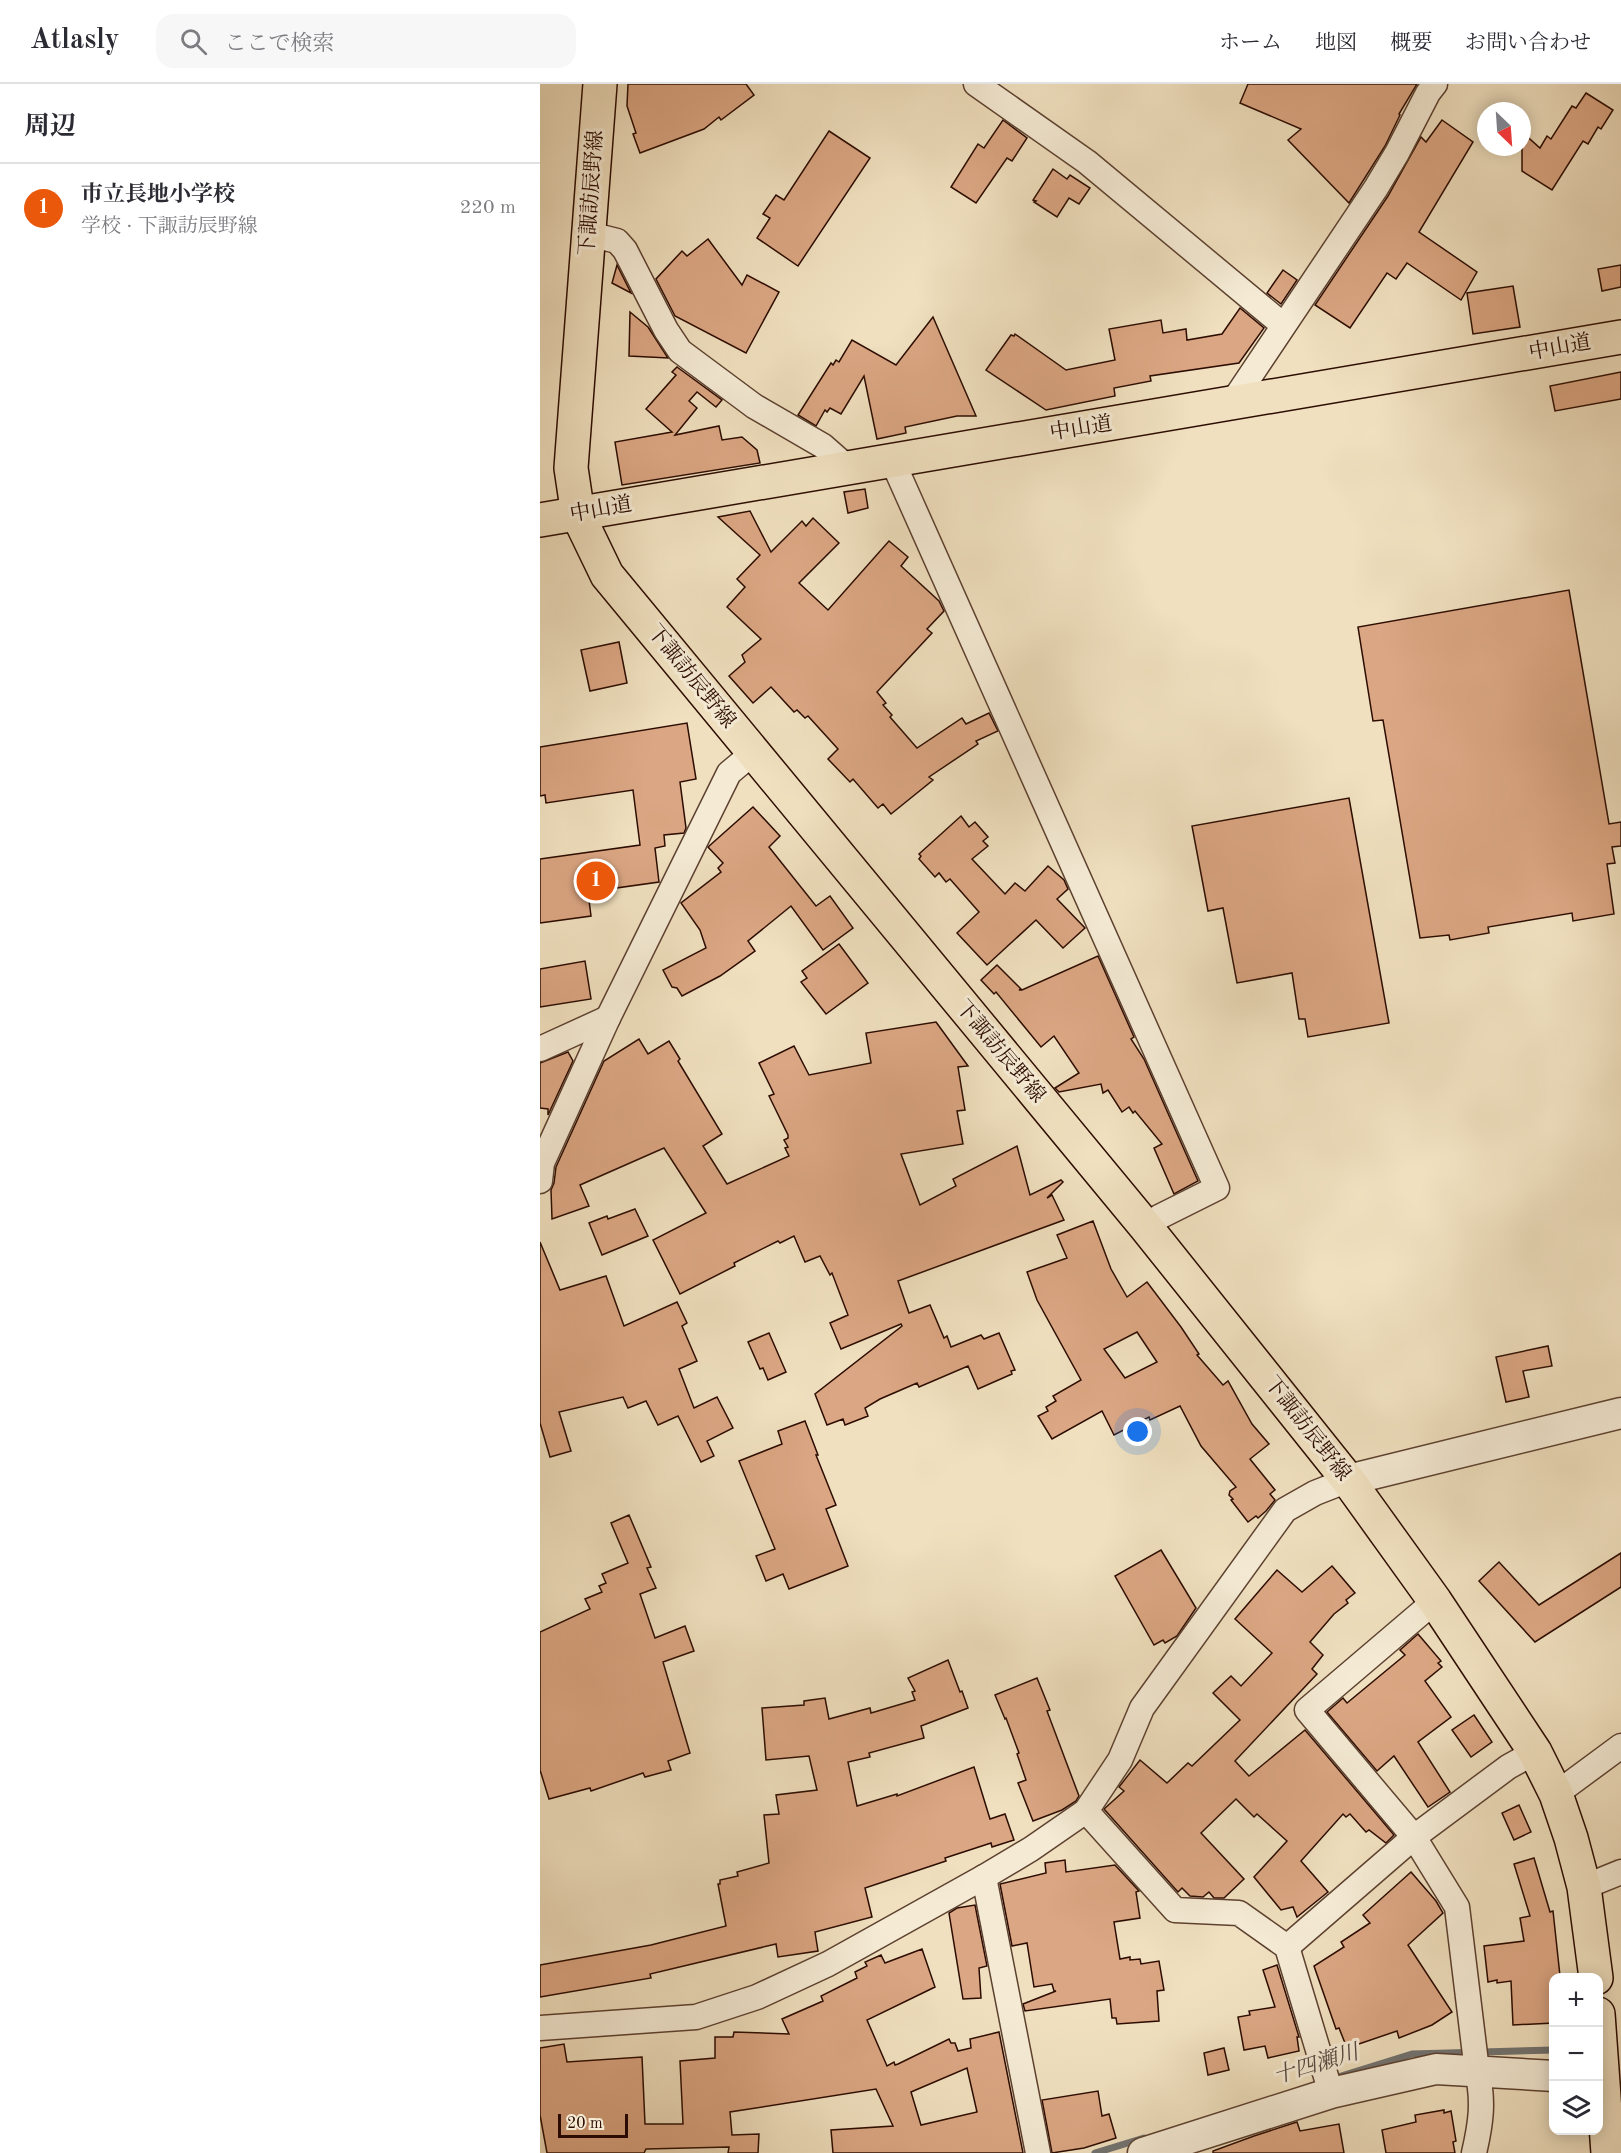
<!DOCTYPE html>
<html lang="ja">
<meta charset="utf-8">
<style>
:root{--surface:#fff;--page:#f7f7f7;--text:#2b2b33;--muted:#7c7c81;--line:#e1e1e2;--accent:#ea580c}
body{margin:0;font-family:"Old Standard TT","Noto Serif JP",serif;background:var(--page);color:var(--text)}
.controls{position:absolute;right:18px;bottom:18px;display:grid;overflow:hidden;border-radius:12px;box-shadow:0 3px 15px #0003}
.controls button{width:54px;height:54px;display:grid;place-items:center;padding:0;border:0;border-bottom:2px solid var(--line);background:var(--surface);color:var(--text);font:30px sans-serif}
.compass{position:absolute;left:937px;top:18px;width:54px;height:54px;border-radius:50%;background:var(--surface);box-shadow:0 3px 15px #0003;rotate:155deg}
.scale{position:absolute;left:18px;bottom:15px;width:70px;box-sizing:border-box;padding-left:6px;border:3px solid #2c0c00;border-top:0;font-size:16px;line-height:21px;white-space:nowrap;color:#2c0c00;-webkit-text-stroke:4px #f5ebd5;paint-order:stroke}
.you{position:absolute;left:598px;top:1348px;width:21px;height:21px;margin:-15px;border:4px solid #fff;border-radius:50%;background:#1a73e8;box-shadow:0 0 0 9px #1a73e833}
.badge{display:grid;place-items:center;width:39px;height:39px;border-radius:50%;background:var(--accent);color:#fff;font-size:20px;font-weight:700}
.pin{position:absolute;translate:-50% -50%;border:3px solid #fff;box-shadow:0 2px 6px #0006}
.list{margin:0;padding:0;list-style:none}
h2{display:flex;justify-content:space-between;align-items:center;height:78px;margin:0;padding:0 24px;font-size:26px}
h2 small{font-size:20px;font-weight:400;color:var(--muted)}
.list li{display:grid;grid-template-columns:39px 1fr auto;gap:18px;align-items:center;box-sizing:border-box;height:90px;padding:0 24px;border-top:2px solid var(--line)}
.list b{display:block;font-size:22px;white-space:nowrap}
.list p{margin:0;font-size:20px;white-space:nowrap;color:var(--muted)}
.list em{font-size:20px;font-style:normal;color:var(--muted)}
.icon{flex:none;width:33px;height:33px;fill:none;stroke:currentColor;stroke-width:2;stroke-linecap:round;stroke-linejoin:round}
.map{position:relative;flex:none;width:1081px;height:2069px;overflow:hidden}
header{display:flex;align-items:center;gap:36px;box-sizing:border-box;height:84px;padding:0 30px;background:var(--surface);border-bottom:2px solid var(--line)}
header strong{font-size:28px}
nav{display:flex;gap:33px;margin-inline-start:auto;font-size:21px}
.search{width:420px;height:54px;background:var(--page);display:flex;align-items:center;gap:15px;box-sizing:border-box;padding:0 21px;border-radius:18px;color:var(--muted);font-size:22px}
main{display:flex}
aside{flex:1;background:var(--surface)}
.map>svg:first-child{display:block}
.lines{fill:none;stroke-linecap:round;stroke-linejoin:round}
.stream{stroke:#727472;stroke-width:7}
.building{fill:#dba683;stroke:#2c0c00;stroke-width:1.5;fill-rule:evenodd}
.minor-casing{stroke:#5d4130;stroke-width:27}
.tertiary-casing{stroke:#5d4130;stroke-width:33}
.primary-casing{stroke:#2c0c00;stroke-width:36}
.trunk-casing{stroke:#2c0c00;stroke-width:36}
.minor{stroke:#f5ebd5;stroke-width:24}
.tertiary{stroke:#f5ebd5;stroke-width:30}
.primary{stroke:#f0e0bf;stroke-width:33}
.trunk{stroke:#f0e0bf;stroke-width:33}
.labels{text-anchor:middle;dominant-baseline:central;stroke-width:6;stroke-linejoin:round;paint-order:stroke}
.street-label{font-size:21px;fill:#2c0c00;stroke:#f5ebd5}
.water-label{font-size:22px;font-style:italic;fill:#554942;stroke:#f5ebd5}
</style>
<header>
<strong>Atlasly</strong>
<div class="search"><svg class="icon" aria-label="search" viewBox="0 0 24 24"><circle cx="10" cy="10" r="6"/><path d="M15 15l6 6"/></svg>ここで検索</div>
<nav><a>ホーム</a><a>地図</a><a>概要</a><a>お問い合わせ</a></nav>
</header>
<main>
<aside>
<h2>周辺<small></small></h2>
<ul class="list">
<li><span class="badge">1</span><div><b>市立長地小学校</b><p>学校 · 下諏訪辰野線</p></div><em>220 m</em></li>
</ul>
</aside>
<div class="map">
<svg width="1081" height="2069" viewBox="0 0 1081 2069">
<rect width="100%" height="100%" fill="#f0e0bf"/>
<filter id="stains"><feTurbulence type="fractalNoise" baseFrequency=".00333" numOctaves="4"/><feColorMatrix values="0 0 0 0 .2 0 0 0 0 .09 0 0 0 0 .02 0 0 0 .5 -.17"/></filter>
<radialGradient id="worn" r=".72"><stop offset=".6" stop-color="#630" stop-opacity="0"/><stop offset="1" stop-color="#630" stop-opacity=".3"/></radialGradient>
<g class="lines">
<g class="stream">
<polyline points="798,1993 872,1970 1014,1966"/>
<polyline points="555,2069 604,2054"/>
</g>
</g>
<g class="building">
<polygon points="88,0 206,0 214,11 181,36 179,33 164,45 100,69 93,50 96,49 87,22"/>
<polygon points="708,0 877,0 859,30 860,31 845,62 809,119 748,56 761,45 700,19"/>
<polygon points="1046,9 1073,26 1061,45 1058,43 1048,60 1043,57 1012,106 982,87 982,48 1000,64 1007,52 1011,55 1032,22 1036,24"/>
<polygon points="463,36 487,54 472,77 467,74 436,119 411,103 438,60 444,64"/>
<polygon points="902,36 933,58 879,148 937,188 921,216 867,179 856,195 847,189 810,244 775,221 848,112 881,53 886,58"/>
<polygon points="289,47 330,74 258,182 217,154 230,134 223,130 236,111 244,116"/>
<polygon points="513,85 527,95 530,91 550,104 539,120 529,114 517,133 494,118 496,117 493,116"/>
<polygon points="168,155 202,201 207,191 239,208 206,269 135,232 116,195 142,167 147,172"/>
<polygon points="77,181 91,209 72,199"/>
<polygon points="1081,181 1081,203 1062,207 1058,185"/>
<polygon points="743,186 757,196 741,220 727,209"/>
<polygon points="973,202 980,243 933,250 927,209"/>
<polygon points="700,224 724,244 699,279 610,292 611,297 574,304 575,312 506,326 446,286 471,251 474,252 475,250 526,286 575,276 569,245 621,236 623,249 646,245 647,256 682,250"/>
<polygon points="90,228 108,243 128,274 89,272"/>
<polygon points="393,233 436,332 417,332 365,343 366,349 337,355 324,292 301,330 290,324 287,328 285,326 276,342 258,331 291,279 293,281 296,276 299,278 312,256 356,281"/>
<polygon points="137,283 182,316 176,323 157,308 149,317 157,324 135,351 179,342 182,356 202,353 217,366 220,379 82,401 75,358 132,348 106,325 136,291 132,288"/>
<polygon points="1081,288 1081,315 1015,327 1010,302"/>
<polygon points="325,405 328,424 308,429 304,408"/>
<polygon points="210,427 231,468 262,437 266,442 273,434 299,459 259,499 288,526 349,457 368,473 361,482 399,517 404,527 387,545 392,549 337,608 346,619 343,621 352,631 350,633 377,664 422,634 426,640 449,629 458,647 436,657 438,660 389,693 393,696 351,730 343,720 338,724 313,695 310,698 288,675 298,665 268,632 265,634 257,626 254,628 231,603 213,619 189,592 205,578 202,571 221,555 187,523 205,503 197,495 220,471 178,433"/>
<polygon points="1029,506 1069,740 1081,738 1081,762 1072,763 1075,779 1067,780 1074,830 1033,837 1032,829 948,843 949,849 910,856 909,851 880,854 843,636 833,637 818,543"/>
<polygon points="79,558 87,599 50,607 41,566"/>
<polygon points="147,639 156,695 140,698 146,744 144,749 124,751 125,762 115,764 119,798 48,808 51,832 0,839 0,775 100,761 93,706 6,719 5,711 0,712 0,663"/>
<polygon points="809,714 849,939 768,953 765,935 759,935 752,889 697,899 683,824 668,827 652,742"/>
<polygon points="213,723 240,752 229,763 276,822 290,812 313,844 283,866 251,822 208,857 215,867 180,892 142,912 137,904 132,903 123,886 166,864 160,846 141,819 181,788 178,784 183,779 168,763"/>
<polygon points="421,732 429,743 435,738 448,753 443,757 448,762 432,775 465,810 475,799 485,807 508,782 524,796 528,805 517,815 545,844 523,864 496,836 447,881 417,849 439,828 410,795 406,798 399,789 395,793 379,775 381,772 379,770"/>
<polygon points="299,860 328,899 286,930 261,898 267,894 262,887"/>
<polygon points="558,872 594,953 591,955 604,975 658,1097 634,1110 614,1064 622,1060 595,1027 593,1029 589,1023 582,1028 568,1006 563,1009 561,1000 519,1008 515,1004 539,989 514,952 501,963 456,908 454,910 441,896 457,881 481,905 479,906 482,906"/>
<polygon points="45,877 51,915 0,923 0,885"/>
<polygon points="396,938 428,982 418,983 425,1026 417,1027 423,1060 361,1070 380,1121 416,1102 413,1095 477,1062 490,1111 521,1096 523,1098 507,1114 512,1111 524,1136 358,1197 369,1229 390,1221 404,1254 407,1252 411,1263 441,1251 444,1255 459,1249 475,1286 471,1287 472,1290 438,1305 428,1282 379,1303 377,1299 340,1315 325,1324 328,1332 305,1341 303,1335 287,1341 275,1310 362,1242 361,1240 301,1265 290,1239 308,1231 292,1189 290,1191 280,1172 265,1178 254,1152 240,1159 238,1157 194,1179 195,1182 140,1210 113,1156 166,1129 124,1064 40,1101 49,1122 12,1135 11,1106 14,1099 16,1083 64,977 99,955 108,970 129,957 140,975 138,977 182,1050 163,1062 187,1100 249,1072 245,1064 248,1063 244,1056 248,1054 248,1051 229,1012 234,1010 219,979 254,962 269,991 331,979 326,949"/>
<polygon points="28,968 33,977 8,1031 8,1025 0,1024 0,979"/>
<polygon points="95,1125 108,1152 62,1171 49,1139 67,1132 68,1135"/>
<path d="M553 1137 571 1185 587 1213 607 1198 641 1243 659 1270 657 1271 683 1301 688 1297 712 1340 729 1360 710 1375 735 1406 730 1410 735 1416 726 1427 718 1434 716 1432 708 1438 691 1416 693 1415 689 1411 690 1407 696 1403 661 1362 640 1322 610 1336 609 1333 574 1351 562 1327 512 1355 498 1332 508 1327 506 1323 516 1317 513 1312 541 1296 497 1216 487 1188 527 1174 517 1151ZM597 1248 617 1278 585 1294 564 1265Z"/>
<polygon points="0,1158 20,1206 66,1192 84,1242 137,1218 147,1239 142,1242 157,1277 139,1285 154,1324 177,1313 193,1344 167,1357 174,1372 161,1378 138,1332 118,1341 106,1317 88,1324 83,1313 19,1328 31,1367 10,1373 0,1339"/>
<polygon points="229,1249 246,1288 228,1296 223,1284 220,1285 208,1258"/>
<polygon points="1008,1262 1012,1282 983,1287 989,1313 966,1318 956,1273"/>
<polygon points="265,1337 278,1371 276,1371 296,1421 286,1425 308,1482 249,1505 243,1490 226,1497 216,1472 235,1465 199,1377 242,1360 238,1347"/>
<polygon points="89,1431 111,1483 107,1484 116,1504 100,1510 115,1554 145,1542 154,1567 123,1578 150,1669 128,1677 131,1686 105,1693 103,1689 51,1707 50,1704 9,1715 0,1686 0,1548 50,1525 45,1515 62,1508 59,1502 66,1499 62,1490 88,1479 71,1439"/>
<polygon points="621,1466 656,1524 637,1552 625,1559 623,1556 614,1561 575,1492"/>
<polygon points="1081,1469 1081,1503 995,1558 939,1497 959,1478 999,1521"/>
<polygon points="792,1482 815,1509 806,1516 808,1519 794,1530 770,1558 783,1571 772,1585 777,1590 695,1677 709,1692 765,1646 854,1751 846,1759 829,1746 826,1748 810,1730 806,1733 803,1730 761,1777 788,1808 757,1833 753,1823 741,1826 714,1793 747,1757 717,1730 714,1733 696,1715 661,1749 704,1795 684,1814 674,1814 669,1808 663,1813 650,1812 642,1804 638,1808 564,1725 584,1707 579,1703 600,1676 627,1699 648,1679 652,1682 700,1636 673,1609 691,1592 701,1602 732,1569 695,1535 737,1486 762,1508"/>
<polygon points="878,1550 901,1577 898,1579 902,1583 885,1597 911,1633 878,1658 910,1708 888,1723 854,1672 837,1687 787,1628 803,1614 807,1619 865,1571 860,1566"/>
<polygon points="408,1576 420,1608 422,1607 428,1624 381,1642 384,1654 329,1669 330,1673 308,1678 317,1722 357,1710 357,1712 434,1683 450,1735 465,1730 474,1756 452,1763 451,1759 405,1774 406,1777 325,1804 332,1833 275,1848 278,1867 238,1873 236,1860 110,1890 111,1894 0,1913 0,1881 111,1861 186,1842 178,1800 180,1800 180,1796 198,1792 197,1788 229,1779 224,1731 239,1730 236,1711 277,1706 269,1672 226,1676 222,1624 264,1621 264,1617 285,1614 289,1635 330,1624 331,1629 375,1616 372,1608 375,1607 368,1594"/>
<polygon points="497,1594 510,1626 507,1627 539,1712 536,1717 522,1726 493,1737 478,1699 486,1696 477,1670 479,1669 466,1634 465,1635 455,1611"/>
<polygon points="934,1631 952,1658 931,1673 912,1646"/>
<polygon points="979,1721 991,1748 974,1756 962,1729"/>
<polygon points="994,1774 1010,1828 1013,1827 1020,1892 1014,1893 1014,1939 973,1941 971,1897 957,1899 957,1896 948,1898 944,1862 984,1857 980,1834 990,1832 974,1780"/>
<polygon points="525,1776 526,1788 575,1781 599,1807 596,1808 600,1834 574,1838 580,1875 590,1873 590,1876 600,1875 601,1880 619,1877 624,1906 617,1907 619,1937 577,1940 576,1934 572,1934 570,1915 485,1927 483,1920 516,1907 514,1907 512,1900 494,1903 487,1859 472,1862 460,1800 506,1789 505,1779"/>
<polygon points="871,1788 896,1817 903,1829 868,1861 912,1928 892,1941 859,1954 857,1947 807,1964 799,1944 796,1945 774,1882 804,1863 801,1858 830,1839 823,1831"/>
<polygon points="435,1821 447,1882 439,1884 441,1914 423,1915 409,1829 417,1824"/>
<path d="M382 1865 395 1903 327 1936 347 1982 354 1978 355 1981 358 1980 409 1955 411 1959H415L418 1967 431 1964 430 1955 459 1948 483 2069H293L291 2046 353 2042 336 2005 190 2028 192 2051 219 2050 218 2069H188L189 2063 106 2065 104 2069H7L0 2031V1964L24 1960 27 1978 102 1973 105 2040H143L140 1977 175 1974V1953H193L194 1948 249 1950 242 1935 283 1917 281 1912 317 1894 315 1888 327 1882 325 1878 341 1871 345 1879ZM427 1984 437 2028 381 2041 371 2008Z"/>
<polygon points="737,1881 759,1953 757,1953 759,1967 728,1974 725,1962 704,1966 698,1933 710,1931 709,1927 735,1923 723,1886"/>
<polygon points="684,1964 689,1986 668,1991 664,1969"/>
<polygon points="558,2007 562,2032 569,2030 576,2054 544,2064 512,2069 502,2016"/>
<polygon points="904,2026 904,2029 911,2027 916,2057 913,2058 915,2069 846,2069 842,2046 876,2038 875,2031"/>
<polygon points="757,2038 760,2047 799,2040 804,2069 673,2069 673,2067 714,2052"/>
</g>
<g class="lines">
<g class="minor-casing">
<g id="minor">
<polyline points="436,0 547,78 743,241"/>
<polyline points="49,150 77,157 85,166 126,246 140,267 214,322 283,362 308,384"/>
<polyline points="692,319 836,104 857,69 888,9 895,0"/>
<polyline points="352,376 677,1104 619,1133 605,1142"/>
<polyline points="0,965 68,934"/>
<polyline points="0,1097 2,1079 68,934 189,689 213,669"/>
<path d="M895 1517 767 1626 874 1753 917 1823 937 1987C944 2017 941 2039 934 2069"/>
<polyline points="1016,1710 1081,1662"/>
<polyline points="546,1727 635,1826 699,1829 747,1863 791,2009"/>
<polyline points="444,1793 498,2069"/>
<polyline points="1044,1803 1081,1788"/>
<polyline points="747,1863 874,1753 968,1683 995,1668"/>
<polyline points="0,1944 156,1933 217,1913 288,1880 444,1793 491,1765 546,1727 580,1676 602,1624 745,1426 775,1409 808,1396"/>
</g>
</g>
<g class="tertiary-casing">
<g id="tertiary">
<polyline points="808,1396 1081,1329"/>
<polyline points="603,2069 791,2009 896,1985 1014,1992"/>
</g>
</g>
<g class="primary-casing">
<g id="primary">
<polyline points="60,0 31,384 38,431 67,491 605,1142 808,1396 895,1517 995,1668 1016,1710 1031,1754 1044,1803 1056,1894"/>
<polyline points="1058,1930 1068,2069"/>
</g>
</g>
<g class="trunk-casing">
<polyline id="trunk" points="0,436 1081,253"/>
</g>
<use href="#minor" class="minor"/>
<use href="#tertiary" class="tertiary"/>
<use href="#primary" class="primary"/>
<use href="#trunk" class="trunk"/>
</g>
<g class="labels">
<g class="street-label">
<text transform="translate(52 109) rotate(-86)">下諏訪辰野線</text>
<text transform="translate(1020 264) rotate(-10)">中山道</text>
<text transform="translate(541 345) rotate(-9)">中山道</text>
<text transform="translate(61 426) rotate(-10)">中山道</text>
<text transform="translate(151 593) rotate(51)">下諏訪辰野線</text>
<text transform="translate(460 968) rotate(50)">下諏訪辰野線</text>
<text transform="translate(767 1345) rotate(52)">下諏訪辰野線</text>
</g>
<g class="water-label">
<text transform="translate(776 1981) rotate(-17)">十四瀬川</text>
</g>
</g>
<rect width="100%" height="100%" filter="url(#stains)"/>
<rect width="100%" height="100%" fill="url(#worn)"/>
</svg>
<div class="controls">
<button>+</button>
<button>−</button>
<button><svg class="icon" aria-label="layers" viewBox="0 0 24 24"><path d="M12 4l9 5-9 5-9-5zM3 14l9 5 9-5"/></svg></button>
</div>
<svg class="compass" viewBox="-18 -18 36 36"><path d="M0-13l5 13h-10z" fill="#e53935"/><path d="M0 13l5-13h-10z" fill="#7c7c81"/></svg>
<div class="scale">20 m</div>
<div class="you"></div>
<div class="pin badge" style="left:56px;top:797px">1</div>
</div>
</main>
